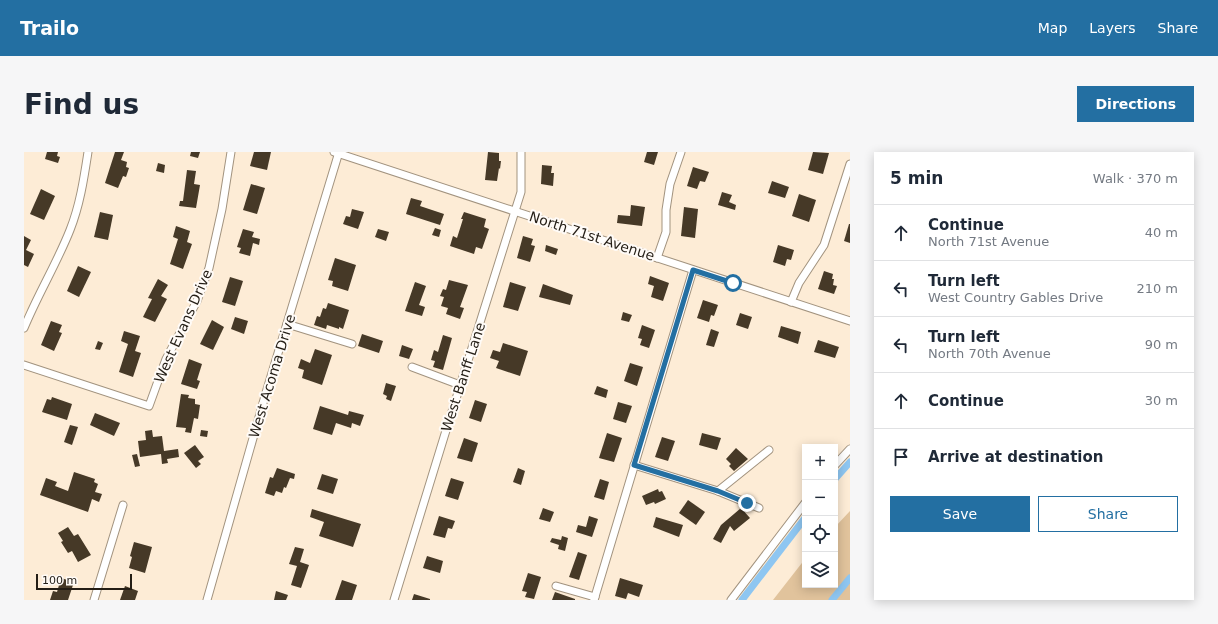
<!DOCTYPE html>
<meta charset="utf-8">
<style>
:root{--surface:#fff;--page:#f6f6f7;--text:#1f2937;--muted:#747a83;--line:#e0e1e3;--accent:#236fa2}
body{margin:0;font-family:"DejaVu Sans",sans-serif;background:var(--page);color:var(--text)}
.controls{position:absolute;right:12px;bottom:12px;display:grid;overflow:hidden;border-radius:0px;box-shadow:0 2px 10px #0003}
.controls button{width:36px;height:36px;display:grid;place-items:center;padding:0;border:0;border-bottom:1px solid var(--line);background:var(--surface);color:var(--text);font:20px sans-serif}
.scale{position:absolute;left:12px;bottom:10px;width:96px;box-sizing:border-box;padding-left:4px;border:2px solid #241e16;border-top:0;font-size:11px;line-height:14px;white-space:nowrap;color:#241e16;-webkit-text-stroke:3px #fffbf7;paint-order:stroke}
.stop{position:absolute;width:12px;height:12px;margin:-9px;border:3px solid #236fa2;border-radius:50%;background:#fff}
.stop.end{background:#236fa2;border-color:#fff;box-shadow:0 1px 4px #0008}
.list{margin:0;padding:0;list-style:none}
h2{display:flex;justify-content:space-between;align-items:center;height:52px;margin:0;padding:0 16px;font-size:17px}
h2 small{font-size:13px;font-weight:400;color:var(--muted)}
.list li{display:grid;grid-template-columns:26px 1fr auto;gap:12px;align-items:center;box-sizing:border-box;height:56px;padding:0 16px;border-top:1px solid var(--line)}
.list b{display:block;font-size:15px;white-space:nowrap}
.list p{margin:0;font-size:13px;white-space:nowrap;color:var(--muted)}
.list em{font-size:13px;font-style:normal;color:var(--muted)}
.actions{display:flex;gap:8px;padding:12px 16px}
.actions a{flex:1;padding:9px 0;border:1px solid var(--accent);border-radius:0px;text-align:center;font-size:14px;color:var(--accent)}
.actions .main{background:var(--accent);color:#fff}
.icon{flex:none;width:22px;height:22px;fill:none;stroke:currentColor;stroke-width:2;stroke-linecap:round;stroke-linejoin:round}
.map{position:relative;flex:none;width:826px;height:448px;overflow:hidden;border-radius:0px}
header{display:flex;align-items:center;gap:24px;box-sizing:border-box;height:56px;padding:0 20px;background:var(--accent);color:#fff}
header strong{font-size:19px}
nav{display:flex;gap:22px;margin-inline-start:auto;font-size:14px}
.intro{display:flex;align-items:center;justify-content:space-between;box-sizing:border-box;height:96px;padding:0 24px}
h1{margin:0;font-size:28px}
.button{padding:10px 18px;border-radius:0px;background:var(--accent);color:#fff;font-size:14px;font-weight:700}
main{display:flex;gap:24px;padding:0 24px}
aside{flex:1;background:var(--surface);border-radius:0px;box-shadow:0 2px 10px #0003}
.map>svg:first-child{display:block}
.green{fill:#e1c39c}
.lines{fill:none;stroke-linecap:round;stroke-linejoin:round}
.canal{stroke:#8ec6f1;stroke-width:7}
.building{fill:#463927}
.minor-casing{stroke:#a2937f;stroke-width:9}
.minor{stroke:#fff;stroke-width:7}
.route{stroke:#236fa2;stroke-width:5}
.labels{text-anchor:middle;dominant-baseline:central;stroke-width:4;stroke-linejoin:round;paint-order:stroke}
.street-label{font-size:14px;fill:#241e16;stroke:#fffbf7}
</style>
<header>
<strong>Trailo</strong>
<nav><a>Map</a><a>Layers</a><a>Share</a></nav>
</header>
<div class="intro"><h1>Find us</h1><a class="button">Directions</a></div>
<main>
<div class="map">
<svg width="826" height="448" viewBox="0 0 826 448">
<rect width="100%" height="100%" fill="#fdecd6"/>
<polygon class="green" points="826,359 826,448 749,448 781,407 781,433 811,433 811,375"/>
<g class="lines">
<g class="canal">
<polyline points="811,327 826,310"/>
<polyline points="718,448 781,366"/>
<polyline points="808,448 826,426"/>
</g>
</g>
<g class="building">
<polygon points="23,0 34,0 33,4 36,5 34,11 21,7"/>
<polygon points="91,0 100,0 97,8 103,10 102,15 105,16 102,25 99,24 94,36 81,31"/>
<polygon points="167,0 176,0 174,6 166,4"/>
<polygon points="230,0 247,0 243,18 226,14"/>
<polygon points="464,0 475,1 475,9 477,9 476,17 475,16 473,29 461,28"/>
<polygon points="623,0 634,0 630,13 620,10"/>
<polygon points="789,0 805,1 799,22 784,18"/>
<polygon points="134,11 141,13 140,21 132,19"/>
<polygon points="518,13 528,14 527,21 530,21 529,34 517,32"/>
<polygon points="669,15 685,20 681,30 676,29 673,37 663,34"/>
<polygon points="163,18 172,19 170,32 176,33 172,56 155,54 156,49 159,49"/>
<polygon points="748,29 765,35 761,46 744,41"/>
<polygon points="227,32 241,36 233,62 219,58"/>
<polygon points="17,37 31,44 20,68 6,62"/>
<polygon points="698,40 708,43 705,50 712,53 711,58 694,53"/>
<polygon points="775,42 792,48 785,70 768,64"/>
<polygon points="387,46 398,49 396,54 420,62 416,73 382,62"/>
<polygon points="607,53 621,55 618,74 593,71 594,63 606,64"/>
<polygon points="660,55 674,57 671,86 657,84"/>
<polygon points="328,57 340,60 334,77 319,72 322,64 326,65"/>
<polygon points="76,60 89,63 84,88 70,85"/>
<polygon points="440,60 462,67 460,75 465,77 458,97 452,95 450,102 426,94 429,84 433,86 439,67 437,67"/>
<polygon points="825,72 826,72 826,91 820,89"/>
<polygon points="152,74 166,79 163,90 168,92 159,117 146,112 154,87 149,85"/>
<polygon points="411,76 417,78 415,85 408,83"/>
<polygon points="219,77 230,80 228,85 236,87 235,93 229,91 226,104 215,101 217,96 213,95"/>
<polygon points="354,77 365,80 362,89 351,85"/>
<polygon points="0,84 7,88 2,98 10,102 4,115 0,113"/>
<polygon points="499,84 509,87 507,93 511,94 506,110 493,106"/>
<polygon points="522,93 534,97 532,103 521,99"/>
<polygon points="754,93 770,98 767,108 763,107 761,114 749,110"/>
<polygon points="311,106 332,113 324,139 308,134 309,129 304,128"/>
<polygon points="54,114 67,120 55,145 43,139"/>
<polygon points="800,119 809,122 808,127 810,127 809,133 813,134 810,142 794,137"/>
<polygon points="626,124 645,131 639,149 627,145 630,134 624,132"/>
<polygon points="206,125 219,129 211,154 198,150"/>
<polygon points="134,127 144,133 137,144 143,147 131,170 119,165 128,147 124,146"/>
<polygon points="425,128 444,133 436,155 440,156 436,167 422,162 424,156 417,154 420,145 416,144 419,137 422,138"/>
<polygon points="391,130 402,134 395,153 401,155 398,164 381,159"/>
<polygon points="486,130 502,135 494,159 479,155"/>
<polygon points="519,132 549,143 546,153 515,145"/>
<polygon points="679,148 694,153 690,164 687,163 685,170 673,166"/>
<polygon points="304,151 325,158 319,177 315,175 315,177 303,173 302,177 290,173 293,164 296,165 299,156 302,157"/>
<polygon points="599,160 608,163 605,170 597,168"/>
<polygon points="716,161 728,165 724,177 712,173"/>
<polygon points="211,165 224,169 220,182 207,177"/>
<polygon points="188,168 200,175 189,198 176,192"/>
<polygon points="27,169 38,173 35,180 38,181 30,199 17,193"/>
<polygon points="618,173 631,178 625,196 616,193 618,187 614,186"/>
<polygon points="757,174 777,180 774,192 754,185"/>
<polygon points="687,177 695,180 690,195 682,193"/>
<polygon points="100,179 116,184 111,199 117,201 109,225 95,220 104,192 97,189"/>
<polygon points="338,182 359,189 355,201 334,194"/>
<polygon points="419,183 428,186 419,218 409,215 411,209 407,208 410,198 414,200"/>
<polygon points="794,188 815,195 811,206 790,200"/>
<polygon points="74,189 79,191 76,198 71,197"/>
<polygon points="479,191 504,199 496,224 472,216 475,209 466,206 469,198 476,200"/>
<polygon points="378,193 389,197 385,207 375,204"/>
<polygon points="291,197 308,203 298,233 278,226 280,218 274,216 277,207 286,211"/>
<polygon points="165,207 178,212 173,228 176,229 173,237 157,232"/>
<polygon points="606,211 619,215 613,234 600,229"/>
<polygon points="362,231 372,234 367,249 362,247 363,244 359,242"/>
<polygon points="573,234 584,238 582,246 570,242"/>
<polygon points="157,242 165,243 164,246 171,247 171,252 176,253 174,267 170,266 167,281 161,280 162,276 152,275"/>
<polygon points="28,245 48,252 43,268 18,260 23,247 27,248"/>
<polygon points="451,248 463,252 457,270 445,266"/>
<polygon points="594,250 608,254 602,271 589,267"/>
<polygon points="296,254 324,263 325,259 340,263 336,274 328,271 327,276 312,271 308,283 289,277"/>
<polygon points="71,261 96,271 90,284 66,273"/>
<polygon points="46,273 54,275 48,293 40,290"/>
<polygon points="128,278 129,285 138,284 140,299 154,297 155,305 143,307 144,311 138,312 137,302 116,305 114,289 122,288 121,279"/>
<polygon points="177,278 184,279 183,285 176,284"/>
<polygon points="583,281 598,286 590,310 575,306"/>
<polygon points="678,281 697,286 693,298 675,293"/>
<polygon points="638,285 651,289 644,309 631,305"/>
<polygon points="440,286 454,291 448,310 433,306"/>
<polygon points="171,293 180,305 174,309 177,312 172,316 160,301"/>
<polygon points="712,296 724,307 710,319 705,314 707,312 702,307"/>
<polygon points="113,302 116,314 111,315 108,303"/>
<polygon points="253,316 271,322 270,327 266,326 262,336 260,335 258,341 252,339 250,344 241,341 246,325 249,326"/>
<polygon points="494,316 501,319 497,333 489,330"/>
<polygon points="50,320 71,327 70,330 74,332 71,340 78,342 75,350 68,347 64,360 16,343 22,326 33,330 31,334 44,339"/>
<polygon points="298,322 314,327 309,342 293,337"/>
<polygon points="427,326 440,330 434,348 421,344"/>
<polygon points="576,327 585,330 580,348 570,345"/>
<polygon points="634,337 635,340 638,339 642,347 631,352 630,350 622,353 618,344"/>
<polygon points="664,348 681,360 672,373 655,361"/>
<polygon points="519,356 530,360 526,370 515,367"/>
<polygon points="717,356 726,366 710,379 706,374 697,391 689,387 697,373"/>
<polygon points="288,357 337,372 329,395 295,384 300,370 286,365"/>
<polygon points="415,364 431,369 428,377 424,376 421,386 409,383"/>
<polygon points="565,364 574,367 568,385 552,380 554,373 562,375"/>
<polygon points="632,365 659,373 655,385 629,375"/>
<polygon points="44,375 50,384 54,382 67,403 54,410 48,399 44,401 37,390 39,389 34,381"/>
<polygon points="538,384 544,386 541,399 534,397 535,393 526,390 528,386 537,388"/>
<polygon points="110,390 128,395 121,421 105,416 108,405 106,404"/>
<polygon points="271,395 280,397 276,410 285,413 277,436 267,433 273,414 265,412"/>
<polygon points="554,400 563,403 555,428 545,425"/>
<polygon points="403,404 419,409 416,421 399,416"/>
<polygon points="504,421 517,425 510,447 501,445 503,440 498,439"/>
<polygon points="37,426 50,430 44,448 26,448 29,439 33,440"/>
<polygon points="596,426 619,433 615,445 604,441 602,447 591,444"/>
<polygon points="318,428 333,433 328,448 311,448"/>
<polygon points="101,434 114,439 111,448 96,448"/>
<polygon points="252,439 264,443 262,448 250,448"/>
<polygon points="531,440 551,447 551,448 528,448"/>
<polygon points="390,442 406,447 406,448 388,448"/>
</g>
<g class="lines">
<g class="minor-casing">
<g id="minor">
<polyline points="310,0 826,169"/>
<polyline points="633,106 642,80 642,58 646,32 657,0"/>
<polyline points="767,150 775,131 800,93 826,12"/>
<polyline points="263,172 328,192"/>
<path d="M0 176C14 142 33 111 46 78 56 53 60 26 64 0"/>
<polyline points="0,213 125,254 142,207 173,149 185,116 198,57 207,0"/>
<polyline points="388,215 436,233"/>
<polyline points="610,313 694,339 735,356"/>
<polyline points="811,313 826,297"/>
<polyline points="694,339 745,298"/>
<polyline points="532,434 571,445"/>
<polyline points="70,448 99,353"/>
<polyline points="183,448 241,244 315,0"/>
<polyline points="370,448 420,285 497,40 497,0"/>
<polyline points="570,448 669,118"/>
<polyline points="707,448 781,351"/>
</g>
</g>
<use href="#minor" class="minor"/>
</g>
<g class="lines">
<polyline class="route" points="709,131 669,118 610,313 694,339 723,351"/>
</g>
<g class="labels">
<g class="street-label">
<text transform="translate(568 84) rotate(18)">North 71st Avenue</text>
<text transform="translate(159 174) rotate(-66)">West Evans Drive</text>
<text transform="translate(248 224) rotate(-73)">West Acoma Drive</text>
<text transform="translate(439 225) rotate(-72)">West Banff Lane</text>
</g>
</g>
</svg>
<div class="controls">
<button>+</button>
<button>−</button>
<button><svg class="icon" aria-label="locate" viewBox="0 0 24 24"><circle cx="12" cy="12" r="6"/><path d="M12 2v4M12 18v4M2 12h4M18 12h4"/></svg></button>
<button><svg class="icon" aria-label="layers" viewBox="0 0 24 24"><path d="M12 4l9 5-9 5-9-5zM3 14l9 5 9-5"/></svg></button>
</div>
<div class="scale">100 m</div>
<div class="stop" style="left:709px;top:131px"></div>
<div class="stop end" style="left:723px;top:351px"></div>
</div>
<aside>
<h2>5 min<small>Walk · 370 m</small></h2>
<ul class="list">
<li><svg class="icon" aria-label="ahead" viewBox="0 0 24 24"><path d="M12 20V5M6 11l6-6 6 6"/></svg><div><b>Continue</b><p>North 71st Avenue</p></div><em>40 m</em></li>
<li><svg class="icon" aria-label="left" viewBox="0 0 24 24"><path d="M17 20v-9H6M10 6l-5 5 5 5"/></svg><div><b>Turn left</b><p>West Country Gables Drive</p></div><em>210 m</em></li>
<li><svg class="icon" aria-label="left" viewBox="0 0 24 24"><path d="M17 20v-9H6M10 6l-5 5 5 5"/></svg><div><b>Turn left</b><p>North 70th Avenue</p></div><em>90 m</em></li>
<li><svg class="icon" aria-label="ahead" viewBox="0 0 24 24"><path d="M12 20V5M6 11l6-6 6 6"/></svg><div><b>Continue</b></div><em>30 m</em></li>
<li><svg class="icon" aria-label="arrive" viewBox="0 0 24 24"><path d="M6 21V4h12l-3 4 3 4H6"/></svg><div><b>Arrive at destination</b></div></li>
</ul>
<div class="actions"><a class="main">Save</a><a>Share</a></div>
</aside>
</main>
